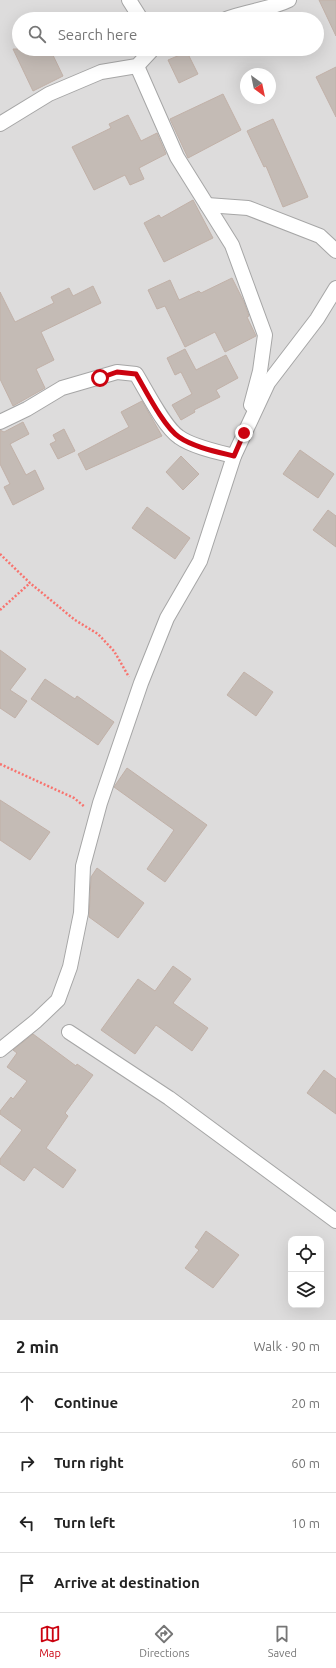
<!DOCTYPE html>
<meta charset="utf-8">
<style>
:root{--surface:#fff;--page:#f2f2f2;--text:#222;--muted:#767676;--line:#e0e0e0;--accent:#cb0310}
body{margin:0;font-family:Ubuntu,sans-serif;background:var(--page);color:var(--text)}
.controls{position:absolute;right:12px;bottom:12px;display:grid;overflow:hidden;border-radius:8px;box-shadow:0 4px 16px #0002}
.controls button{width:36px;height:36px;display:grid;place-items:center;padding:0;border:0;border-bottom:1px solid var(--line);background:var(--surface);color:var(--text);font:20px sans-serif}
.compass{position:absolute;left:240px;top:68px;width:36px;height:36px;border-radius:50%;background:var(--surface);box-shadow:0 4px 16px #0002;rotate:147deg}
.stop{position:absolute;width:12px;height:12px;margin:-9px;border:3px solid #cb0310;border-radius:50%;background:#fff}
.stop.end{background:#cb0310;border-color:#fff;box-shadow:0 1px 4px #0008}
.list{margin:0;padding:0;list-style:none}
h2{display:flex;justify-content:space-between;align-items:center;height:52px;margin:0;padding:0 16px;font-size:17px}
h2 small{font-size:13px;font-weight:400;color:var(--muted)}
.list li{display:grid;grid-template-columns:26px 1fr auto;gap:12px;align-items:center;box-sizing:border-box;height:60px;padding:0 16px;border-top:1px solid var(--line)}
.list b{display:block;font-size:15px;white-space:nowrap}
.list em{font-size:13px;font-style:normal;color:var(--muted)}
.icon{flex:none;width:22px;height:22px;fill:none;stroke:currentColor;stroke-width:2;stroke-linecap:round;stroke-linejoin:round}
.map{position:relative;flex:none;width:336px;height:1320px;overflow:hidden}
.search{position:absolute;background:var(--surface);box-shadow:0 4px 16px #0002;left:12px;right:12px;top:12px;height:44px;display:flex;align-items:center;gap:10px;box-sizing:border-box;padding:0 14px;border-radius:22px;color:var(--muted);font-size:15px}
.sheet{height:292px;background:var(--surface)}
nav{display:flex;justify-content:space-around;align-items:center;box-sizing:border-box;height:56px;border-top:1px solid var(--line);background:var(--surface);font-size:11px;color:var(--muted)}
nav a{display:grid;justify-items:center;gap:2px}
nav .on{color:var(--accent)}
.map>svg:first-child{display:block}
.residential{fill:#dddcdc;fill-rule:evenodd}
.building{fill:#c4bbb5;stroke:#c1b1a8}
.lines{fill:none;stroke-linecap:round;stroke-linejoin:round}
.street-casing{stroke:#a6a6a6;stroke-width:16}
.path{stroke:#f8736e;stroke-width:2.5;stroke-dasharray:2 2;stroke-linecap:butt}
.street{stroke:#fff;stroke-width:14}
.route{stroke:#cb0310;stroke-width:5}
</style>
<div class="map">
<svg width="336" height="1320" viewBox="0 0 336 1320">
<rect width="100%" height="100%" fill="#f0ece5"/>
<path class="residential" d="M0 0H336V1320H0ZM19 19H317V49H19ZM246 74H270V98H246ZM291 1239H321V1305H291Z"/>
<g class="building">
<polygon points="319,0 336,0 336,36"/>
<polygon points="13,49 50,49 63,76 33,91"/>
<polygon points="187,52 198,74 179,83 168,60"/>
<polygon points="336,67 336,117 316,77"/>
<polygon points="223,94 241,130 188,158 170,119"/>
<polygon points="128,115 141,141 157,133 166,154 139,168 144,179 130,185 125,175 94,190 72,147 111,128 109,124"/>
<polygon points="273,119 308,197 283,207 266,166 264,167 247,131"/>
<polygon points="193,200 213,238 164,262 144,223 159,215 161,218"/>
<polygon points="232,278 244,302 249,316 247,317 256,336 225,352 215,332 185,347 165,306 157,309 148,290 170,280 179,300 199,291 201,293"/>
<polygon points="93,286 101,303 41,332 54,360 36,369 45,388 13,406 0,379 0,292 15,322 54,303 51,297 69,288 73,296"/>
<polygon points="185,349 196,370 226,355 238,378 216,390 220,397 194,410 195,412 181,420 172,405 192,394 181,372 175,375 167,358"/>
<polygon points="142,401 162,436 86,470 78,454 129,427 121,412"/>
<polygon points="23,422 29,434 10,444 26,475 35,470 44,489 13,505 4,487 10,484 0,464 0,430 4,432"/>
<polygon points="64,429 75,451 58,459 50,444 56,441 53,435"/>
<polygon points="300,450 334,474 318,498 283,474"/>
<polygon points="181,456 199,474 183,490 166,472"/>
<polygon points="147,507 190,538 175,559 132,528"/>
<polygon points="328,510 336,516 336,547 313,530"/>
<polygon points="0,650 26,669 10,690 27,701 15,718 0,708"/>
<polygon points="244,672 273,692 256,716 227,695"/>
<polygon points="45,679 75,699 77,696 114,722 98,745 31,699"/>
<polygon points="127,768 207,825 165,882 147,869 174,830 114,787"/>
<polygon points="0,800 50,832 30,860 0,840"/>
<polygon points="97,868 144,903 118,938 89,917 91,877"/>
<polygon points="173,966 191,979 173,1003 208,1028 192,1051 156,1025 135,1054 101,1030 138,979 155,991"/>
<polygon points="33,1034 76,1066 77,1064 93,1075 65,1113 68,1116 46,1148 76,1170 63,1188 34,1167 24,1181 0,1164 0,1159 22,1130 0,1114 0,1111 11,1097 13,1099 27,1081 7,1067 17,1053 13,1050"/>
<polygon points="324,1070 336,1079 336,1114 307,1093"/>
<polygon points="206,1231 239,1255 213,1288 185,1268 199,1250 195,1247"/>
</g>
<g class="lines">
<g class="street-casing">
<g id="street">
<polyline points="129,0 141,19"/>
<path d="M226 19C247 11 271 9 289 0"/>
<polyline points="137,66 177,157 232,245 265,335 260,371 251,405"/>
<polyline points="0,124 49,94 101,72 137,66 151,51 151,49"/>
<polyline points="207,205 248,208 320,236 336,251"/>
<path d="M0 422 27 409 62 388 117 372 136 374C146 390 164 427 179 437 193 447 218 452 234 456"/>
<polyline points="69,1032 169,1098 336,1221"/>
<polyline points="0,1050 36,1021 58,1000 70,967 81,913 83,866 100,803 141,683 167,618 200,561 234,456 268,383 317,319 336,288"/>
</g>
</g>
<g class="path">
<polyline points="0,554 30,583 75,620 98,634 114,651 129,677"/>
<polyline points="0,610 30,583"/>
<polyline points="0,764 74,798 85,807"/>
</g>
<use href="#street" class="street"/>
</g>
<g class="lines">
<path class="route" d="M100 378 117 372 136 374C146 391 164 427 179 437 193 447 218 452 234 456L244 433"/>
</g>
</svg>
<div class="controls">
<button><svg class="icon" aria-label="locate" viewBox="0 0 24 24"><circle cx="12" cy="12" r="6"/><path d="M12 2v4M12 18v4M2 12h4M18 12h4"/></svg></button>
<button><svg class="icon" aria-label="layers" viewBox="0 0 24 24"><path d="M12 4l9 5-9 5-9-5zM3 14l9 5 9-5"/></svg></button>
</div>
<svg class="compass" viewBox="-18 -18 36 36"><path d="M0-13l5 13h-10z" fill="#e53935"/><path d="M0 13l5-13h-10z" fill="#767676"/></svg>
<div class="stop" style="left:100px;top:378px"></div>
<div class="stop end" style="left:244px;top:433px"></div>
<div class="search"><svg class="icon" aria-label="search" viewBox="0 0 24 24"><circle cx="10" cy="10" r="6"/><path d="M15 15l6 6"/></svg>Search here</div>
</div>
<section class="sheet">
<h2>2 min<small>Walk · 90 m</small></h2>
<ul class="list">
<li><svg class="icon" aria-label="ahead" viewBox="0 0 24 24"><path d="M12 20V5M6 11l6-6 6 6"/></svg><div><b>Continue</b></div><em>20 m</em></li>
<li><svg class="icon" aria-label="right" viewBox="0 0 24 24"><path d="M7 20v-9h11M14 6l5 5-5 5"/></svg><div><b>Turn right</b></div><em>60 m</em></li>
<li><svg class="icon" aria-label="left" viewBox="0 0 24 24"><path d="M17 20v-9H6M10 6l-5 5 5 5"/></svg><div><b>Turn left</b></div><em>10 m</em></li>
<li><svg class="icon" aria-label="arrive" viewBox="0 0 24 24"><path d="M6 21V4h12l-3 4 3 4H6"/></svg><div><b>Arrive at destination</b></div></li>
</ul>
</section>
<nav>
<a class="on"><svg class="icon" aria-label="map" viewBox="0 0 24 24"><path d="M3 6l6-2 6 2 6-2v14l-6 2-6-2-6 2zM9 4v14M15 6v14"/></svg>Map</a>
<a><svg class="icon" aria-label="directions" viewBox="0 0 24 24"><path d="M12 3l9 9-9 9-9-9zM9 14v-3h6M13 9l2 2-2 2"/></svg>Directions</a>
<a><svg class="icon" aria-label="saved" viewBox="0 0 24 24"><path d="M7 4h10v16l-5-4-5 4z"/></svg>Saved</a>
</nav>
